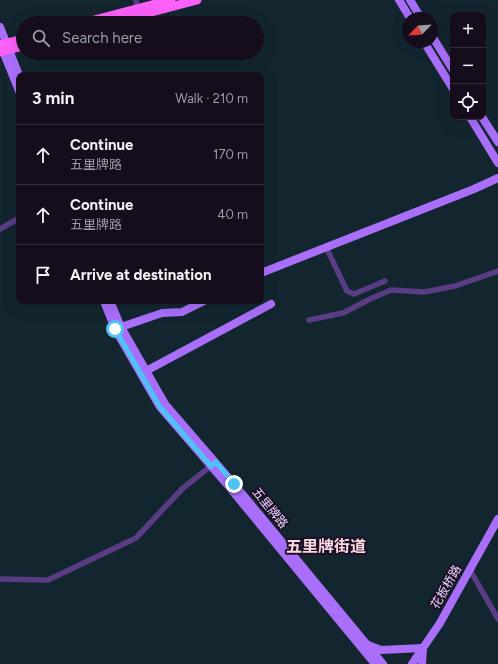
<!DOCTYPE html>
<meta charset="utf-8">
<style>
:root{--surface:#150c1c;--page:#1e1525;--text:#f1f3f6;--muted:#9d9ba3;--line:#342c3b}
body{margin:0;font-family:Figtree,"Noto Sans SC",sans-serif;background:var(--page);color:var(--text)}
.controls{position:absolute;right:12px;top:12px;display:grid;overflow:hidden;border-radius:8px;box-shadow:0 4px 16px #0002}
.controls button{width:36px;height:36px;display:grid;place-items:center;padding:0;border:0;border-bottom:1px solid var(--line);background:var(--surface);color:var(--text);font:20px sans-serif}
.compass{position:absolute;left:402px;top:12px;width:36px;height:36px;border-radius:50%;background:var(--surface);box-shadow:0 4px 16px #0002;rotate:245deg}
.stop{position:absolute;width:12px;height:12px;margin:-9px;border:3px solid #4fc3f7;border-radius:50%;background:#fff}
.stop.end{background:#4fc3f7;border-color:#fff;box-shadow:0 1px 4px #0008}
.list{margin:0;padding:0;list-style:none}
h2{display:flex;justify-content:space-between;align-items:center;height:52px;margin:0;padding:0 16px;font-size:17px}
h2 small{font-size:13px;font-weight:400;color:var(--muted)}
.list li{display:grid;grid-template-columns:26px 1fr auto;gap:12px;align-items:center;box-sizing:border-box;height:60px;padding:0 16px;border-top:1px solid var(--line)}
.list b{display:block;font-size:15px;white-space:nowrap}
.list p{margin:0;font-size:13px;white-space:nowrap;color:var(--muted)}
.list em{font-size:13px;font-style:normal;color:var(--muted)}
.icon{flex:none;width:22px;height:22px;fill:none;stroke:currentColor;stroke-width:2;stroke-linecap:round;stroke-linejoin:round}
.map{position:relative;flex:none;width:498px;height:664px;overflow:hidden}
.search{position:absolute;background:var(--surface);box-shadow:0 4px 16px #0002;left:16px;top:16px;width:248px;height:44px;display:flex;align-items:center;gap:10px;box-sizing:border-box;padding:0 14px;border-radius:22px;color:var(--muted);font-size:15px}
.panel{position:absolute;background:var(--surface);box-shadow:0 4px 16px #0002;left:16px;top:72px;width:248px;height:232px;border-radius:8px}
.map>svg:first-child{display:block}
.green{fill:#132630;fill-rule:evenodd}
.lines{fill:none;stroke-linecap:round;stroke-linejoin:round}
.street{stroke:#5a3c84;stroke-width:5.5}
.secondary{stroke:#a96ffb;stroke-width:8}
.primary{stroke:#fb60f9;stroke-width:9}
.route{stroke:#4fc3f7;stroke-width:5}
.labels{text-anchor:middle;dominant-baseline:central;stroke-width:4;stroke-linejoin:round;paint-order:stroke}
.street-label{font-size:12px;fill:#ead6fe;stroke:#1c1026}
.district-label{font-size:16px;font-weight:bold;fill:#fed8e1;stroke:#1c1026}
</style>
<div class="map">
<svg width="498" height="664" viewBox="0 0 498 664">
<rect width="100%" height="100%" fill="#1c1026"/>
<path class="green" d="M0 0H498V664H0ZM453 15H483V117H453ZM408 18H432V42H408ZM23 23H257V53H23ZM19 75H261V301H19Z"/>
<g class="lines">
<g class="street">
<polyline points="136,0 137,9"/>
<polyline points="0,229 19,218"/>
<polyline points="326,247 347,291 354,294 385,281"/>
<polyline points="309,320 343,313 370,299 391,290 424,292 455,286 498,271"/>
<polyline points="470,570 498,619"/>
<polyline points="0,579 48,580 136,538 182,489 212,465"/>
</g>
<g class="secondary">
<polyline points="399,0 410,18"/>
<polyline points="410,0 421,18"/>
<polyline points="0,27 19,75"/>
<polyline points="432,36 453,70"/>
<polyline points="424,42 453,89"/>
<polyline points="1,46 19,91"/>
<polyline points="470,117 498,163"/>
<polyline points="482,117 498,142"/>
<polyline points="261,273 474,189 498,178"/>
<polyline points="104,301 115,329 160,407 230,488 375,664"/>
<polyline points="110,301 121,327 165,404 234,484 383,664"/>
<polyline points="121,327 162,313 182,312 204,301"/>
<polyline points="146,371 271,304"/>
<polyline points="368,645 381,650 423,648 422,664"/>
<polyline points="412,664 440,623 498,519"/>
</g>
<g class="primary">
<polyline points="83,23 171,0"/>
<polyline points="110,23 197,0"/>
<polyline points="0,45 23,39"/>
<polyline points="0,52 23,46"/>
</g>
</g>
<g class="lines">
<polyline class="route" points="115,329 160,407 211,466 216,462 234,484"/>
</g>
<g class="labels">
<g class="street-label">
<text transform="translate(270 508) rotate(51)">五里牌路</text>
<text transform="translate(446 587) rotate(-60)">花板桥路</text>
</g>
<g class="district-label">
<text x="326" y="546">五里牌街道</text>
</g>
</g>
</svg>
<div class="controls">
<button>+</button>
<button>−</button>
<button><svg class="icon" aria-label="locate" viewBox="0 0 24 24"><circle cx="12" cy="12" r="6"/><path d="M12 2v4M12 18v4M2 12h4M18 12h4"/></svg></button>
</div>
<svg class="compass" viewBox="-18 -18 36 36"><path d="M0-13l5 13h-10z" fill="#e53935"/><path d="M0 13l5-13h-10z" fill="#9d9ba3"/></svg>
<div class="stop" style="left:115px;top:329px"></div>
<div class="stop end" style="left:234px;top:484px"></div>
<div class="search"><svg class="icon" aria-label="search" viewBox="0 0 24 24"><circle cx="10" cy="10" r="6"/><path d="M15 15l6 6"/></svg>Search here</div>
<section class="panel">
<h2>3 min<small>Walk · 210 m</small></h2>
<ul class="list">
<li><svg class="icon" aria-label="ahead" viewBox="0 0 24 24"><path d="M12 20V5M6 11l6-6 6 6"/></svg><div><b>Continue</b><p>五里牌路</p></div><em>170 m</em></li>
<li><svg class="icon" aria-label="ahead" viewBox="0 0 24 24"><path d="M12 20V5M6 11l6-6 6 6"/></svg><div><b>Continue</b><p>五里牌路</p></div><em>40 m</em></li>
<li><svg class="icon" aria-label="arrive" viewBox="0 0 24 24"><path d="M6 21V4h12l-3 4 3 4H6"/></svg><div><b>Arrive at destination</b></div></li>
</ul>
</section>
</div>
